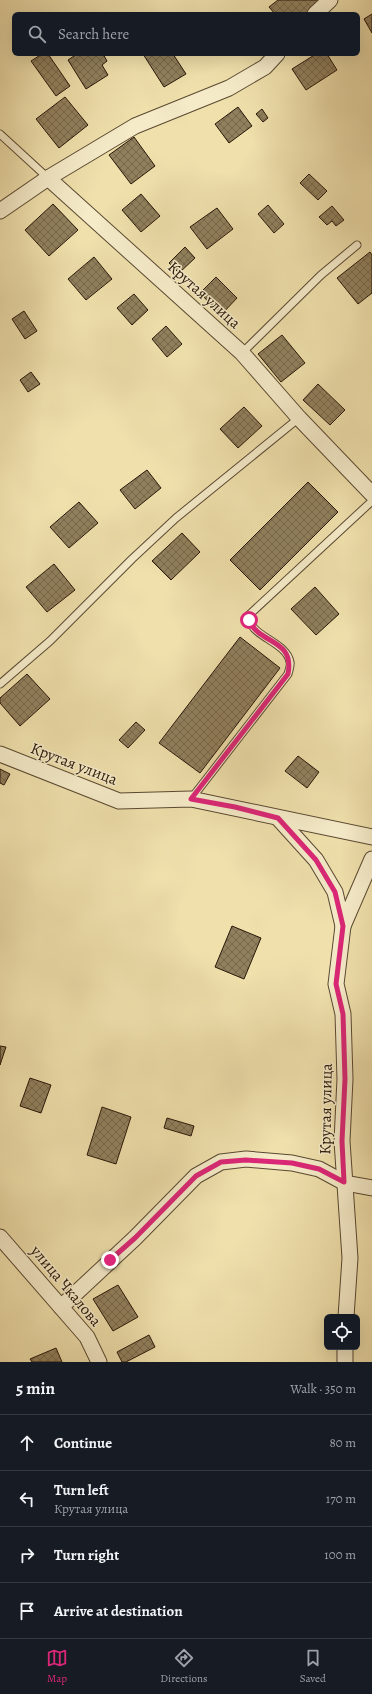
<!DOCTYPE html>
<meta charset="utf-8">
<style>
:root{--surface:#171b24;--page:#20242c;--text:#f1f3f6;--muted:#9ea1a6;--line:#363941;--accent:#db2777}
body{margin:0;font-family:Alegreya,serif;background:var(--page);color:var(--text)}
.controls{position:absolute;right:12px;bottom:12px;display:grid;overflow:hidden;border-radius:6px;box-shadow:0 4px 16px #0002}
.controls button{width:36px;height:36px;display:grid;place-items:center;padding:0;border:0;border-bottom:1px solid var(--line);background:var(--surface);color:var(--text);font:20px sans-serif}
.stop{position:absolute;width:12px;height:12px;margin:-9px;border:3px solid #db2777;border-radius:50%;background:#fff}
.stop.end{background:#db2777;border-color:#fff;box-shadow:0 1px 4px #0008}
.list{margin:0;padding:0;list-style:none}
h2{display:flex;justify-content:space-between;align-items:center;height:52px;margin:0;padding:0 16px;font-size:17px}
h2 small{font-size:13px;font-weight:400;color:var(--muted)}
.list li{display:grid;grid-template-columns:26px 1fr auto;gap:12px;align-items:center;box-sizing:border-box;height:56px;padding:0 16px;border-top:1px solid var(--line)}
.list b{display:block;font-size:15px;white-space:nowrap}
.list p{margin:0;font-size:13px;white-space:nowrap;color:var(--muted)}
.list em{font-size:13px;font-style:normal;color:var(--muted)}
.icon{flex:none;width:22px;height:22px;fill:none;stroke:currentColor;stroke-width:2;stroke-linecap:round;stroke-linejoin:round}
.map{position:relative;flex:none;width:372px;height:1362px;overflow:hidden}
.search{position:absolute;background:var(--surface);box-shadow:0 4px 16px #0002;left:12px;right:12px;top:12px;height:44px;display:flex;align-items:center;gap:10px;box-sizing:border-box;padding:0 14px;border-radius:6px;color:var(--muted);font-size:15px}
.sheet{height:276px;background:var(--surface)}
nav{display:flex;justify-content:space-around;align-items:center;box-sizing:border-box;height:56px;border-top:1px solid var(--line);background:var(--surface);font-size:11px;color:var(--muted)}
nav a{display:grid;justify-items:center;gap:2px}
nav .on{color:var(--accent)}
.map>svg:first-child{display:block}
.building{fill:url(#building-cross-hatch);stroke:#291708}
.lines{fill:none;stroke-linecap:round;stroke-linejoin:round}
.service-casing{stroke:#5a4931;stroke-width:9}
.minor-casing{stroke:#5a4931;stroke-width:17}
.service{stroke:#f5ebc9;stroke-width:7}
.minor{stroke:#f5ebc9;stroke-width:15}
.route{stroke:#db2777;stroke-width:5}
.labels{text-anchor:middle;dominant-baseline:central;stroke-width:3;stroke-linejoin:round;paint-order:stroke}
.street-label{font-size:16px;fill:#291708;stroke:#f5ebc9}
</style>
<div class="map">
<svg width="372" height="1362" viewBox="0 0 372 1362">
<defs>
<pattern id="building-cross-hatch" width="8" height="8" patternUnits="userSpaceOnUse"><rect width="8" height="8" fill="#90805d"/><path d="M0 0l8 8M0 8l8-8" fill="none" stroke="#76684b"/></pattern>
</defs>
<rect width="100%" height="100%" fill="#efe0ac"/>
<filter id="stains"><feTurbulence type="fractalNoise" baseFrequency=".005" numOctaves="4"/><feColorMatrix values="0 0 0 0 .2 0 0 0 0 .09 0 0 0 0 .02 0 0 0 .5 -.17"/></filter>
<radialGradient id="worn" r=".72"><stop offset=".6" stop-color="#630" stop-opacity="0"/><stop offset="1" stop-color="#630" stop-opacity=".3"/></radialGradient>
<g class="building">
<polygon points="278,0 324,0 307,14 275,14 269,7"/>
<polygon points="372,14 372,33 364,19"/>
<polygon points="42,54 48,54 70,86 56,96 31,61"/>
<polygon points="77,54 103,54 107,61 102,65 108,75 86,89 68,60"/>
<polygon points="143,54 173,54 186,74 164,87"/>
<polygon points="316,54 327,54 337,70 306,90 292,69"/>
<polygon points="65,97 88,125 59,148 36,119"/>
<polygon points="238,107 252,126 229,143 215,124"/>
<polygon points="262,109 268,118 263,122 256,114"/>
<polygon points="134,137 155,166 131,184 109,155"/>
<polygon points="309,174 327,191 318,200 300,183"/>
<polygon points="141,194 160,216 141,232 122,210"/>
<polygon points="53,204 78,230 49,256 25,230"/>
<polygon points="268,205 284,224 274,233 258,214"/>
<polygon points="332,206 344,220 336,226 332,221 327,225 319,217"/>
<polygon points="217,208 233,229 207,249 190,227"/>
<polygon points="185,247 195,258 179,273 169,263"/>
<polygon points="370,252 372,255 372,293 358,304 337,278"/>
<polygon points="94,257 112,279 86,300 68,279"/>
<polygon points="216,277 237,298 221,315 200,293"/>
<polygon points="134,294 148,310 132,325 117,308"/>
<polygon points="24,311 37,331 25,339 12,319"/>
<polygon points="166,326 182,344 167,357 152,339"/>
<polygon points="282,335 305,363 281,382 258,354"/>
<polygon points="31,372 40,384 28,392 20,380"/>
<polygon points="318,384 345,410 330,425 303,400"/>
<polygon points="244,407 262,426 238,448 220,429"/>
<polygon points="147,470 161,488 135,509 120,490"/>
<polygon points="308,482 338,512 260,590 230,560"/>
<polygon points="79,502 98,523 69,548 50,527"/>
<polygon points="182,533 200,552 171,580 152,561"/>
<polygon points="54,564 75,590 47,612 26,587"/>
<polygon points="315,587 339,614 316,635 291,609"/>
<polygon points="240,637 280,668 200,773 159,743"/>
<polygon points="27,674 50,699 20,726 0,703 0,698"/>
<polygon points="136,722 145,730 128,748 119,740"/>
<polygon points="298,756 319,772 307,788 285,771"/>
<polygon points="0,769 10,774 4,785 0,783"/>
<polygon points="232,926 261,938 244,979 215,967"/>
<polygon points="0,1046 6,1047 0,1065"/>
<polygon points="30,1078 51,1085 41,1113 20,1106"/>
<polygon points="102,1107 131,1117 116,1164 87,1155"/>
<polygon points="167,1118 194,1126 191,1136 164,1128"/>
<polygon points="118,1285 138,1317 113,1331 93,1299"/>
<polygon points="149,1335 155,1347 126,1362 122,1362 117,1352"/>
<polygon points="56,1348 62,1362 32,1362 30,1359"/>
</g>
<g class="lines">
<g class="service-casing">
<g id="service">
<polyline points="0,134 48,178"/>
<polyline points="242,353 321,275 357,245"/>
<polyline points="0,684 50,641 132,559 176,518 299,418"/>
<path d="M191 799 288 674C289 670 291 665 290 662 286 640 245 636 250 614L372 501"/>
</g>
</g>
<g class="minor-casing">
<g id="minor">
<polyline points="315,14 330,0"/>
<polyline points="48,178 242,353 299,418 372,494"/>
<polyline points="0,211 48,178 135,126 229,88 265,67 277,54"/>
<polyline points="0,754 119,801 191,799 372,837"/>
<polyline points="278,818 316,860 335,892 343,926 336,984 343,1014 345,1079 342,1141 350,1258 346,1317"/>
<polyline points="343,926 372,859"/>
<polyline points="0,1237 87,1337 99,1362"/>
<polyline points="61,1307 135,1238 196,1176 221,1162 246,1159 292,1163 319,1169 345,1183 372,1188"/>
<polyline points="345,1347 345,1362"/>
</g>
</g>
<use href="#service" class="service"/>
<use href="#minor" class="minor"/>
</g>
<g class="lines">
<path class="route" d="M110 1260 135 1238 196 1176 221 1162 246 1160 292 1163 319 1169 344 1182 342 1141 345 1079 343 1014 336 984 343 926 335 892 316 860 278 818 235 807 191 799 288 674C295 638 259 645 249 620"/>
</g>
<g class="labels">
<g class="street-label">
<text transform="translate(204 295) rotate(42)">Крутая улица</text>
<text transform="translate(74 764) rotate(21)">Крутая улица</text>
<text transform="translate(326 1109) rotate(-89)">Крутая улица</text>
<text transform="translate(66 1286) rotate(50)">улица Чкалова</text>
</g>
</g>
<rect width="100%" height="100%" filter="url(#stains)"/>
<rect width="100%" height="100%" fill="url(#worn)"/>
</svg>
<div class="controls">
<button><svg class="icon" aria-label="locate" viewBox="0 0 24 24"><circle cx="12" cy="12" r="6"/><path d="M12 2v4M12 18v4M2 12h4M18 12h4"/></svg></button>
</div>
<div class="stop" style="left:249px;top:620px"></div>
<div class="stop end" style="left:110px;top:1260px"></div>
<div class="search"><svg class="icon" aria-label="search" viewBox="0 0 24 24"><circle cx="10" cy="10" r="6"/><path d="M15 15l6 6"/></svg>Search here</div>
</div>
<section class="sheet">
<h2>5 min<small>Walk · 350 m</small></h2>
<ul class="list">
<li><svg class="icon" aria-label="ahead" viewBox="0 0 24 24"><path d="M12 20V5M6 11l6-6 6 6"/></svg><div><b>Continue</b></div><em>80 m</em></li>
<li><svg class="icon" aria-label="left" viewBox="0 0 24 24"><path d="M17 20v-9H6M10 6l-5 5 5 5"/></svg><div><b>Turn left</b><p>Крутая улица</p></div><em>170 m</em></li>
<li><svg class="icon" aria-label="right" viewBox="0 0 24 24"><path d="M7 20v-9h11M14 6l5 5-5 5"/></svg><div><b>Turn right</b></div><em>100 m</em></li>
<li><svg class="icon" aria-label="arrive" viewBox="0 0 24 24"><path d="M6 21V4h12l-3 4 3 4H6"/></svg><div><b>Arrive at destination</b></div></li>
</ul>
</section>
<nav>
<a class="on"><svg class="icon" aria-label="map" viewBox="0 0 24 24"><path d="M3 6l6-2 6 2 6-2v14l-6 2-6-2-6 2zM9 4v14M15 6v14"/></svg>Map</a>
<a><svg class="icon" aria-label="directions" viewBox="0 0 24 24"><path d="M12 3l9 9-9 9-9-9zM9 14v-3h6M13 9l2 2-2 2"/></svg>Directions</a>
<a><svg class="icon" aria-label="saved" viewBox="0 0 24 24"><path d="M7 4h10v16l-5-4-5 4z"/></svg>Saved</a>
</nav>
